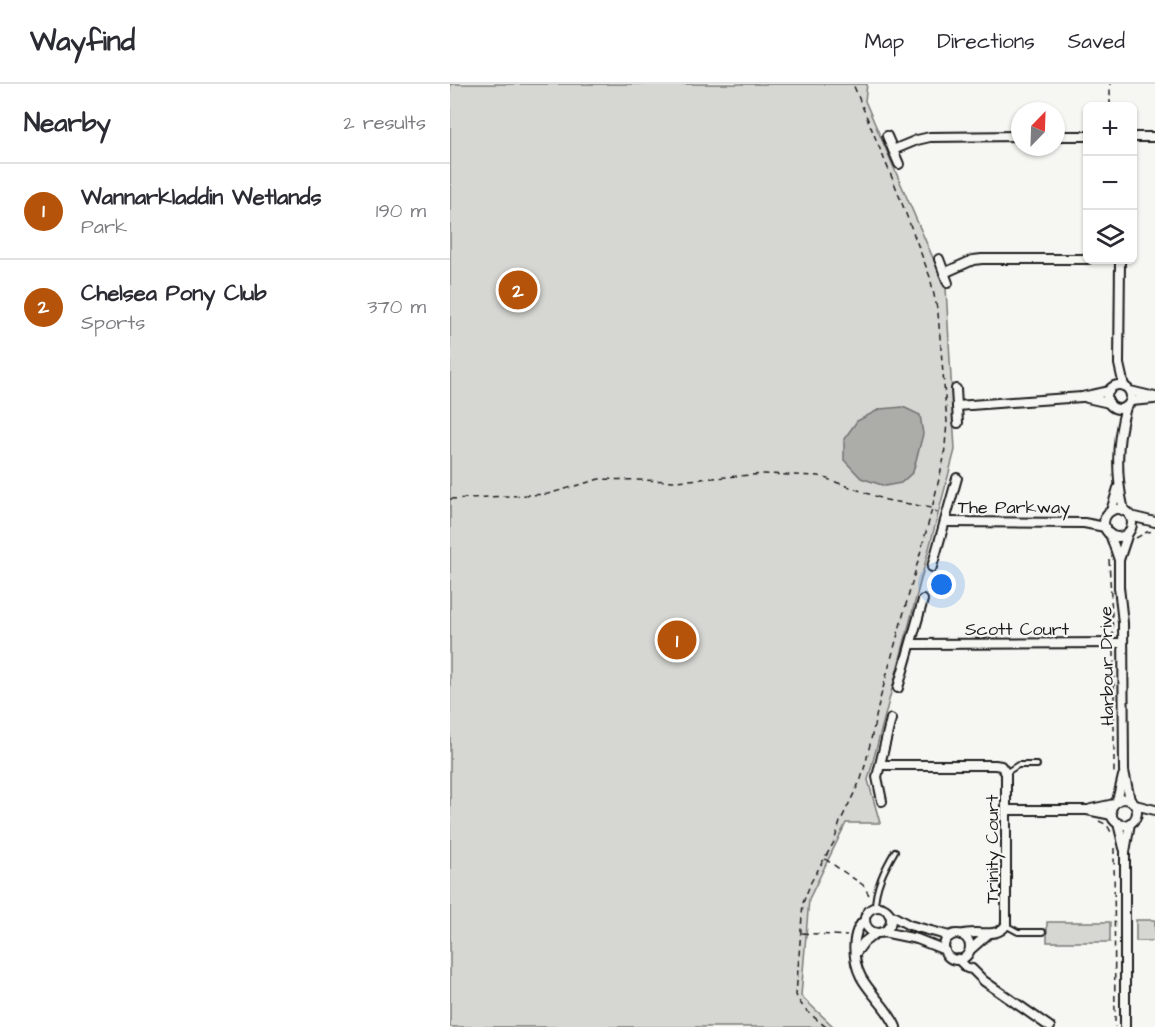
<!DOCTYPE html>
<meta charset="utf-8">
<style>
:root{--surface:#fff;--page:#f2f2f3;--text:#2b2b33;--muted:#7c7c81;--line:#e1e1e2;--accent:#b45309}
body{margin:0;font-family:"Architects Daughter",sans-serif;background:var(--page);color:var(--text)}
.controls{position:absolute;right:18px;top:18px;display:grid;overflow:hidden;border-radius:9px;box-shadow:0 2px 4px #0004}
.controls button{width:54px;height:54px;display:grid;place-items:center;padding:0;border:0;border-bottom:2px solid var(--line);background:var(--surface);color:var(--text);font:30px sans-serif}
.compass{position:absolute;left:561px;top:18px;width:54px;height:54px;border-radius:50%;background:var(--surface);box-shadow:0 2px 4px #0004;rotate:23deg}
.you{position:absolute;left:492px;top:501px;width:21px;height:21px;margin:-15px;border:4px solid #fff;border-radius:50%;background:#1a73e8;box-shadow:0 0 0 9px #1a73e833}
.badge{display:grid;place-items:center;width:39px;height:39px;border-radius:50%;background:var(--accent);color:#fff;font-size:20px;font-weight:700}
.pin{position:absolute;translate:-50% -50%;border:3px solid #fff;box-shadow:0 2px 6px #0006}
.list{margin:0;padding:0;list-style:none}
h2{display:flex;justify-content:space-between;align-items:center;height:78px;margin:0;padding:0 24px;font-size:26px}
h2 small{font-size:20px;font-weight:400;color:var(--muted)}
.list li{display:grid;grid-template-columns:39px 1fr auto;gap:18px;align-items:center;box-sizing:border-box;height:96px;padding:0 24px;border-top:2px solid var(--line)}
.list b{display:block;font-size:22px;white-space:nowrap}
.list p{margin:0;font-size:20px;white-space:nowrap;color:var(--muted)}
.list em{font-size:20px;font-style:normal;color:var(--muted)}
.icon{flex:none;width:33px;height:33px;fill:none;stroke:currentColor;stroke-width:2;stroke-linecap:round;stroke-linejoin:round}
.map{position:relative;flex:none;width:705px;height:943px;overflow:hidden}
header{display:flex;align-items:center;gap:36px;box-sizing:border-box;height:84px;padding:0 30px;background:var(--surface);border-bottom:2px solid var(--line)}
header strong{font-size:28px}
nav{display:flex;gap:33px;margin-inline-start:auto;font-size:21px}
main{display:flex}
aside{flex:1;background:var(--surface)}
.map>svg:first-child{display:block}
.green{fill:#d6d6d2;stroke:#797977;stroke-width:1.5}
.water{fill:#acaca9;stroke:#727271;stroke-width:1.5}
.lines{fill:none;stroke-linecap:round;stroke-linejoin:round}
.service-casing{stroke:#1c1c1c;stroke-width:8}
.minor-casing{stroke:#1c1c1c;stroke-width:12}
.path{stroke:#1c1c1c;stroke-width:1.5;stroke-dasharray:6 4.5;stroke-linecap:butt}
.service{stroke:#f6f6f2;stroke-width:4}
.minor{stroke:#f6f6f2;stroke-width:8}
.labels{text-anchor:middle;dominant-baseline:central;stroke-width:4.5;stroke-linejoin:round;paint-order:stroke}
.street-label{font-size:18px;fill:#1c1c1c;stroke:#f6f6f2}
</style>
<header>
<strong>Wayfind</strong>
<nav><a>Map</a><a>Directions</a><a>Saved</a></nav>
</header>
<main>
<aside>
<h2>Nearby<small>2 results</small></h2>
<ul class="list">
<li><span class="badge">1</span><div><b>Wannarkladdin Wetlands</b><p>Park</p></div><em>190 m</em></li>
<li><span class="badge">2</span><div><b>Chelsea Pony Club</b><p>Sports</p></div><em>370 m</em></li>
</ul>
</aside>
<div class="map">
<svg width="705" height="943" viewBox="0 0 705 943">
<rect width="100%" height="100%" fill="#f6f6f2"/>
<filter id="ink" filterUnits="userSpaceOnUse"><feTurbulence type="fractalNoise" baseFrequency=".0167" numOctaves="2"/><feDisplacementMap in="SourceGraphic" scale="12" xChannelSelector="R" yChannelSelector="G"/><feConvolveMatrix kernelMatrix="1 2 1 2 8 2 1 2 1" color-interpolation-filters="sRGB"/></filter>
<g filter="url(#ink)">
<g class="green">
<polygon points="0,0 417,0 415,17 496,204 505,366 418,696 430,739 396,739 359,815 351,912 384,943 0,943"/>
<rect x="686" y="836" width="19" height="21"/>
<rect x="597" y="838" width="63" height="20"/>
</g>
<polygon class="water" points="453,323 470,331 473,350 463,388 451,399 435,402 411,394 394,376 394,355 407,337 430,325"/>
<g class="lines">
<g class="service-casing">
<g id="service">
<polyline points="557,688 568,681 587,681"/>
<path d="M425 824C425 803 435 784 445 767"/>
<polyline points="557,842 568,848 593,848"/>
</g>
</g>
<g class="minor-casing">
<g id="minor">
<polyline points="437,52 449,80"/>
<polyline points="606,52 638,52"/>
<polyline points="682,53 705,53"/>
<polyline points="443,66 467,56 480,53 570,52"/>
<polyline points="489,175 498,199"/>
<polyline points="670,176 669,280 674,302"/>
<polyline points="494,189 523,176 532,175 638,175"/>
<circle cx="669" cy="313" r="12"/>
<polyline points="506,305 508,339"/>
<polyline points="680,307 705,313"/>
<polyline points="637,314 659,319"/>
<polyline points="681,317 704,315"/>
<polyline points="507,322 632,313 659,307"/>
<circle cx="668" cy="439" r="14"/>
<polyline points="661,427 668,404"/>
<path d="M674 427C666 393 666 357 676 323"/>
<polyline points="680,432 705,438"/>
<polyline points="495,438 634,439 655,443"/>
<polyline points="660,450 669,476 669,503 673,539 674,687 680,716"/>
<polyline points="669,476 678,449"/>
<polyline points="482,483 507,394"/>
<polyline points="461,560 673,559"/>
<polyline points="448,604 473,516"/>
<path d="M430 681H545L551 682 556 689V841C546 856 526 845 511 851"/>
<circle cx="674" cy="728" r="13"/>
<polyline points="432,717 427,693 441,635"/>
<polyline points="667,717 673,692"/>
<polyline points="685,721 705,726"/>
<polyline points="641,725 664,720"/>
<polyline points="558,726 637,726 662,731"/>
<polyline points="668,739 674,764"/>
<circle cx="428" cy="836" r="13"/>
<polyline points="439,830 459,841 500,852"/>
<path d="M415 836C400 848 403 877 411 893 421 911 438 924 446 943"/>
<polyline points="433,848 467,855 495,866"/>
<circle cx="507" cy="863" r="13"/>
<polyline points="520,866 538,850"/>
<polyline points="405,870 414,858 426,849"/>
<polyline points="508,875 517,884 522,885 534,897 600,943"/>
<polyline points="675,943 675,768 680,739"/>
</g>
</g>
<g class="path">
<polyline points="660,22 660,0"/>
<polyline points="0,415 98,410 149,395 225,397 314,390 369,392 436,416 482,424 487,429"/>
<polyline points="686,454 697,448 705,447"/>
<polyline points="659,475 663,551"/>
<polyline points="664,567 664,689"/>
<polyline points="649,737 657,741 661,748"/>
<polyline points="664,764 665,943"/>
<polyline points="375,775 413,801 419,811"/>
<polyline points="352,849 397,852"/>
<path d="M376 943C364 933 352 925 346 911L353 819 361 798 384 758 390 738 411 695 416 678 430 615 479 437 494 374 497 338 488 229 480 193 445 101 403 0"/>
</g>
<use href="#service" class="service"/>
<use href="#minor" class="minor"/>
</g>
</g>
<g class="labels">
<g class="street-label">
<text x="564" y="423">The Parkway</text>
<text x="567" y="545">Scott Court</text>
<text transform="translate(657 582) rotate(-91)">Harbour Drive</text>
<text transform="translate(542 765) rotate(-90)">Trinity Court</text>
</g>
</g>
</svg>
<div class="controls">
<button>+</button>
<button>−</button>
<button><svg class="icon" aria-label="layers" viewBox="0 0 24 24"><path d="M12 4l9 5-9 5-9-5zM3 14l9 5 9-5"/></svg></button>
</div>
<svg class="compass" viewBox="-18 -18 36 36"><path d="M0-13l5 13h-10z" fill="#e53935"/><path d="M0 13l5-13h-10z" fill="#7c7c81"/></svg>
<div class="you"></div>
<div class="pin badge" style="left:227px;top:556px">1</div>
<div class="pin badge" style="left:68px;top:206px">2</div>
</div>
</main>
